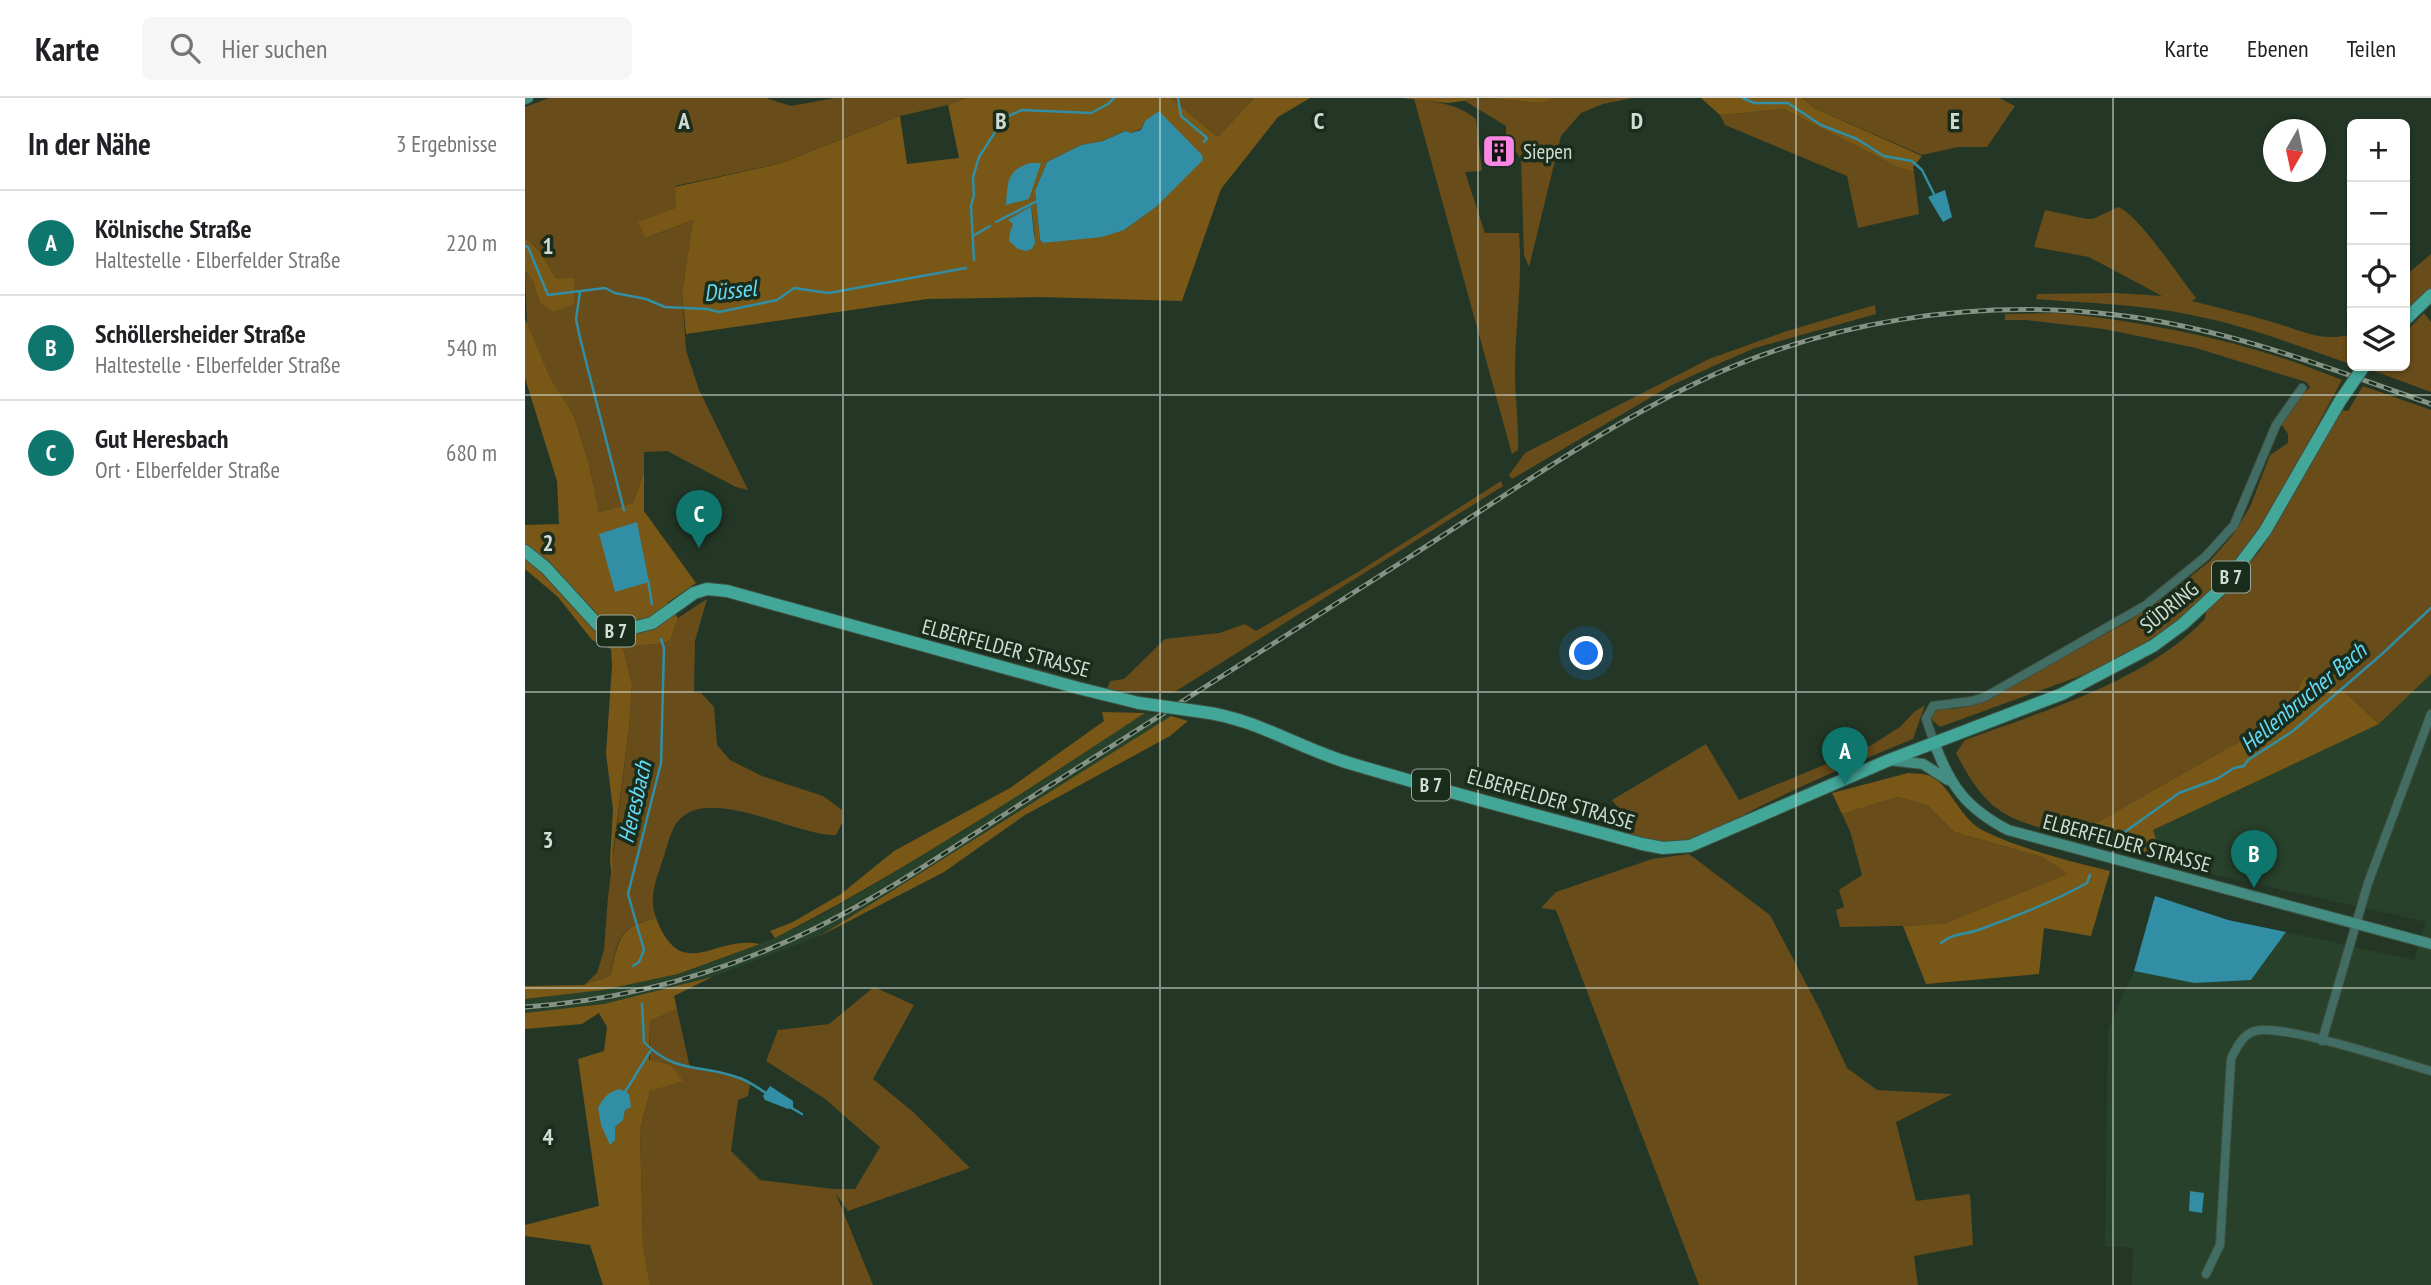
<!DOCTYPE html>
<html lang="de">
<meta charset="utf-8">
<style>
:root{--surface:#fff;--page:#f6f6f6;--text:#202124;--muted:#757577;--line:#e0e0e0;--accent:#0f766e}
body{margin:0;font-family:"PT Sans Narrow",sans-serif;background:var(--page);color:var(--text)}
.controls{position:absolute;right:21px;top:21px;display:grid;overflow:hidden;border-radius:10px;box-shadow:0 2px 5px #0004}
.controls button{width:63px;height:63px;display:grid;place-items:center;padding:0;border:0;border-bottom:2px solid var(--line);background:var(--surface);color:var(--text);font:35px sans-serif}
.compass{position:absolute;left:1738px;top:21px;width:63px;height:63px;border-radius:50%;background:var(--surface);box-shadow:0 2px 5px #0004;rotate:189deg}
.you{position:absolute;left:1062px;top:556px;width:24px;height:24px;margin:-18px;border:5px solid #fff;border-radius:50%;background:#1a73e8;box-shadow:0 0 0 10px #1a73e833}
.badge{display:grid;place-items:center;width:46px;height:46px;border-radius:50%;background:var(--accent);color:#fff;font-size:23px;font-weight:700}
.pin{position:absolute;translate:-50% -58px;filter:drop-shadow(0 2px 4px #0008)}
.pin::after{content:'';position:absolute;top:37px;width:24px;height:21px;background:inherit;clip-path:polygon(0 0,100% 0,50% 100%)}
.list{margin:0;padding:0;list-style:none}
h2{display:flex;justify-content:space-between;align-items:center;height:91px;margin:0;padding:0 28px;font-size:30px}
h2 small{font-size:23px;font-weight:400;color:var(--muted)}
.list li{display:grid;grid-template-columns:46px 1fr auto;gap:21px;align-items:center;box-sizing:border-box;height:105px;padding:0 28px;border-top:2px solid var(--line)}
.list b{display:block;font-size:26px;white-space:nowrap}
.list p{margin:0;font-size:23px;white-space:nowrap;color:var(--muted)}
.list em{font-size:23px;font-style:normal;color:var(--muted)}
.icon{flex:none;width:38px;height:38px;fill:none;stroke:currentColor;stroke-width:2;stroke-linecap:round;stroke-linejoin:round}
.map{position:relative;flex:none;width:1906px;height:1187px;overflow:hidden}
header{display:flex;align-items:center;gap:42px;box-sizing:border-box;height:98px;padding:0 35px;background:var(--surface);border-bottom:2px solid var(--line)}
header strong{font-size:33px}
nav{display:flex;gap:38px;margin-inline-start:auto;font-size:24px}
.search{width:490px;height:63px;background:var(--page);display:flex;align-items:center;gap:18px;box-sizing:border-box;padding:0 24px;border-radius:10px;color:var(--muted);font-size:26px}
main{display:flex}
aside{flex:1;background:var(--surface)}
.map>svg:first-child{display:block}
.built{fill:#28412b}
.green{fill:#684c19}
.forest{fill:#795716;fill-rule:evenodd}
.water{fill:#328ea4}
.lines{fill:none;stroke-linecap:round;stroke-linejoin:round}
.stream{stroke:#328ea4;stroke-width:2.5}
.street-casing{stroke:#405242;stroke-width:10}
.secondary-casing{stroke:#405242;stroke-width:12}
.primary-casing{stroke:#405242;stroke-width:14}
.street{stroke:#416d65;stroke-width:8}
.secondary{stroke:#438d82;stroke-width:10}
.primary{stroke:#42a698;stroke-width:12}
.rail-casing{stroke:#849386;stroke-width:5}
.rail{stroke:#1a2d1c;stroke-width:2.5;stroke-dasharray:8;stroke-linecap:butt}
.primary-bridge-casing{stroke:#405242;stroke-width:14;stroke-linecap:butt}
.primary-bridge{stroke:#42a698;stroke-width:12}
.grid{fill:none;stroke:#d1ddd2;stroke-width:2;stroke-opacity:0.55}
.labels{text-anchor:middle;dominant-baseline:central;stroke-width:7;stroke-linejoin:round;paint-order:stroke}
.shield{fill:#1a2d1c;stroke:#9aa89b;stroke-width:2}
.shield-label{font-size:19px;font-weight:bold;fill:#d1ddd2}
.poi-label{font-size:21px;fill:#d1ddd2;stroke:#1a2d1c;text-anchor:start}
.street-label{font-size:21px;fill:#d1ddd2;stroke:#1a2d1c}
.water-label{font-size:23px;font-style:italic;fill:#63dbf9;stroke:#1a2d1c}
.grid-label{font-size:23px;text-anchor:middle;font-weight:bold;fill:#d1ddd2;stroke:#1a2d1c;stroke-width:7;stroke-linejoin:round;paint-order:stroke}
</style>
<header>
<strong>Karte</strong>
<div class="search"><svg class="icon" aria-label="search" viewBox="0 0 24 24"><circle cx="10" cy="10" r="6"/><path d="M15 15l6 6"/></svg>Hier suchen</div>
<nav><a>Karte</a><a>Ebenen</a><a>Teilen</a></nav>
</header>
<main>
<aside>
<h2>In der Nähe<small>3 Ergebnisse</small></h2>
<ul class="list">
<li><span class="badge">A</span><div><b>Kölnische Straße</b><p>Haltestelle · Elberfelder Straße</p></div><em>220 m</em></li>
<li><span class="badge">B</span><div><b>Schöllersheider Straße</b><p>Haltestelle · Elberfelder Straße</p></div><em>540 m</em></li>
<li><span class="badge">C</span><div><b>Gut Heresbach</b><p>Ort · Elberfelder Straße</p></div><em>680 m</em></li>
</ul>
</aside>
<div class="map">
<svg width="1906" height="1187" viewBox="0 0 1906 1187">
<rect width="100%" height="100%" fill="#243726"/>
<g class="built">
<polygon points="1906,576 1906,1187 1607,1187 1608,1150 1580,1148 1583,931 1609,873 1669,885 1726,882 1761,834 1889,862 1901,824 1639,765 1628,732 1854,626"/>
<polygon points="620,615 646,618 295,838 187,879 158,887 79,906 0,915 0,901 78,892 153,876 250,840 304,813 434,736"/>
</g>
<g class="green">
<polygon points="24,0 241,0 266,8 310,0 441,0 423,7 375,18 257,65 150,88 152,110 122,140 168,122 157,194 161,252 174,292 223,392 211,389 142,353 119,354 119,373 108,405 74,414 64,366 49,318 25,279 2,227 0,172 8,184 15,205 31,181 16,155 0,139 0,9"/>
<polygon points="646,0 729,0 693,39"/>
<polygon points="960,0 1017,5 1029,0 1107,0 1078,6 1056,15 1036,38 1004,169 999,157 996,61 981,38 981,28 940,3"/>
<polygon points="1277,0 1474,0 1490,8 1462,49 1433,49 1397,57 1289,10"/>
<path d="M889 1C913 4 932 6 951 21L957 73 940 74 960 135H994C998 182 990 229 990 276 990 301 994 326 993 352L987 356Z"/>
<polygon points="1259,11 1372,69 1389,74 1394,116 1333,130 1322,78 1200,27 1195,17"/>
<path d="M1593 109C1613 116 1655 180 1671 200L1667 203C1693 210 1721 216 1747 224 1777 232 1796 245 1827 236V264L1825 266C1773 248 1720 227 1666 217 1615 206 1562 205 1511 201L1512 196 1591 195 1637 198 1564 159 1509 149 1520 112 1562 121H1568Z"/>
<polygon points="1906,156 1906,191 1880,214 1880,178"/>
<polygon points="1350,207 1351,216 1230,250 1193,266 1145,288 987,381 984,377 1000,355 1184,261 1262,233"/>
<path d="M1535 215C1632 225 1728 245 1817 282L1741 423 1700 478 1655 522 1623 547 1591 565 1415 629 1407 622 1408 615 1416 610 1429 611 1453 606 1604 523 1640 499 1685 463 1707 438 1725 409 1745 357 1763 345V336L1756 326 1772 303 1785 289 1781 284 1671 250 1579 231 1501 222H1480V216Z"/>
<polygon points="1899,215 1906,224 1906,294 1849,273 1853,268 1880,268 1880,235"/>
<path d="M1838 288 1906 312V576L1854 626 1822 596 1779 578 1761 617 1548 738C1482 722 1463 717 1431 655L1440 642C1521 612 1619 584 1680 521L1681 513 1734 454 1816 312 1823 313Z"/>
<polygon points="976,383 978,388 648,595 582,592 585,583 599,581 640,541 694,535 720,526 731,533 833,474"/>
<path d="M182 501 170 543 169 594 176 595 189 609 192 647 205 662 237 678 298 698 317 712 318 723 311 737C272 738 189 689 156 720 146 729 143 746 139 758 132 780 123 798 131 820 92 829 93 842 85 878L59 887 72 875 79 852 83 799 104 631 107 587 98 548C114 546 130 548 145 543L153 520Z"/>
<path d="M1400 607 1388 641C1339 661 1291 681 1244 704 1216 717 1186 739 1155 743 1135 745 1115 741 1098 732L1108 729 1087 702 1181 646 1214 702 1345 648 1375 629 1389 614Z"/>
<polygon points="1373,699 1402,707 1429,734 1517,759 1544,776 1420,827 1315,829 1311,812 1319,809 1314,792 1337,777 1325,733 1317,716"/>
<polygon points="1164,756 1245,817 1295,912 1322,970 1352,992 1427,996 1371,1024 1391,1103 1445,1096 1448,1147 1389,1158 1393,1187 1174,1187 1031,812 1016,810 1031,794 1127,761"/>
<polygon points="349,889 389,907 348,981 387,1013 445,1070 323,1113 311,1096 348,1187 125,1187 118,1148 115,1032 125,993 125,923 152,911 165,970 217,979 225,986 223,998 213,1002 206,1053 235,1082 309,1091 330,1091 355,1049 299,1000 241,963 253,932 304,926"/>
</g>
<g class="forest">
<path d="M441 0H646L693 39 729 0H785L753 19 696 91 657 203 515 199 402 201 161 236 157 194 168 122 121 140 113 124 151 110 150 89 257 65 375 18 382 66 434 60 423 7ZM620 23 662 76 631 109 599 132 518 145 515 142 510 93 522 64 556 47 578 43 599 33 606 35 616 31ZM506 108 510 138 484 122Z"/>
<polygon points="877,0 1029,0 1017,5 960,0 923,5"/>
<polygon points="1176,0 1277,0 1289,10 1397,58 1388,69 1389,74 1372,69 1259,11 1195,17"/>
<polygon points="0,139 16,155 31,181 49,180 49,206 29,214 15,205 8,184 0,172"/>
<path d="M0 221 25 279 49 318 64 366 74 414 108 405 119 373V413L171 485 142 505 153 520 145 543C130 548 114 546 98 549L107 587 104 631 88 754 87 781 85 762 88 711 81 655 87 568 86 551 67 542 33 499 0 471V427L34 426 32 383 0 280Z"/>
<polygon points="1779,578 1822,596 1854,626 1628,732 1639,765 1548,738 1761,617"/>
<path d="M577 614 620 615C499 694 379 774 250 840L245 833 268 824 316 796 369 753 485 690 579 623Z"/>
<polygon points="646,618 663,623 645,638 500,717 419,774 295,838"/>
<path d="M1383 675C1390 676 1399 675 1405 678 1427 688 1434 722 1461 734 1500 752 1543 763 1585 773L1566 838 1519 830 1514 876 1401 886 1378 828 1420 826 1543 776 1517 759 1429 734 1402 707 1373 699 1317 716 1307 695Z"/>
<path d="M131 820C157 887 189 836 235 846L153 876 78 892 0 901V888L59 887 85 878C94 843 92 829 131 820Z"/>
<polygon points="187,879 149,898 152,911 125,923 124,962 146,967 158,983 125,993 115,1032 118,1148 125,1187 78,1187 65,1147 0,1138 0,1127 74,1108 53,961 79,953 82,929 74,915 57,926 0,931 0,915 79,906"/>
</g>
<g class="water">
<polygon points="634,13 677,57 678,62 631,109 599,132 577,139 518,145 515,142 510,93 522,64 556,47 578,43 600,33 606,35 616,32 620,23"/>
<path d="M505 65H516L504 101 481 107C483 84 481 73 505 65Z"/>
<polygon points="1420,92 1427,119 1418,124 1403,99"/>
<polygon points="506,108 510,145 507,151 501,153 493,151 484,143 485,134 488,126 483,122"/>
<polygon points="112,424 124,484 90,494 74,436"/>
<polygon points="1630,798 1703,822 1761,834 1726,882 1669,885 1609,873"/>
<polygon points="245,988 268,1003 268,1010 263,1011 240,1002 238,998"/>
<path d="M95 991 104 996 106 1009 100 1012 98 1022 90 1029V1042L85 1047 76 1027 73 1010C79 999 83 994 95 991Z"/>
<polygon points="1665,1093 1679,1095 1677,1115 1664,1113"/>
</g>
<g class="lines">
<g class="stream">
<polyline points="653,0 656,18 682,40 679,44"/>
<polyline points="1218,0 1229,5 1263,5 1296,27 1332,41 1359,58 1387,63 1397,72 1409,96"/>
<polyline points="471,124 514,102"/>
<polyline points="448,138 465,128"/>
<polyline points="0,148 3,149 23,197 80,190 90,195 121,201 140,209 182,211 194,214 252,202 269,190 304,195 441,170"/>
<polyline points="449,162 446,108 449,97 448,79 454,59 479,20 497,12 566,15 583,6 589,0"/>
<polyline points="55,194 51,221 55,240 99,412"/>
<polyline points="123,482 127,506"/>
<polyline points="1594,745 1597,736 1654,695 1692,681 1709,670 1719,668 1723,662 1768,633 1857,556 1906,510"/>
<path d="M1416 845C1432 833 1439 838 1456 831 1492 818 1528 804 1562 785L1565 777"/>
<polyline points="108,868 114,864 119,852 103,796 136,665 139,550 136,541"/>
<path d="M117 906 119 944C152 978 178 965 217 981 225 984 233 990 241 995"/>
<polyline points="100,994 126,952"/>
<polyline points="265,1009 277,1016"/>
</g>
<g class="street-casing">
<g id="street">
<polyline points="1409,644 1401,621 1408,608 1447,603 1460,599 1621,507 1680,459 1709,427 1751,327 1777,290"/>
<polyline points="1797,943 1843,785 1906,616"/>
<path d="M1681 1176 1695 1147 1706 961C1711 950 1718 936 1730 933 1757 925 1874 964 1906 973"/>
</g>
</g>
<g class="secondary-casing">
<g id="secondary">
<polyline points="0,1 3,0"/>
<path d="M1409 644C1425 688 1441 710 1483 732L1906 846"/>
<polyline points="1364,662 1398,666 1423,682"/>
</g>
</g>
<g class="primary-casing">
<g id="primary">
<polyline points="1880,222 1906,197"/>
<polyline points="0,453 21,470 73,527 85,532 96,533 127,525 169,495 182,491 202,493 553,590 614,605"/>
<path d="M678 614C731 621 774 650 824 665 921 694 1020 719 1117 746L1138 750 1165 748 1364 662 1537 596 1628 548 1658 526 1698 489 1740 433 1815 303"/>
</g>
</g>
<use href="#street" class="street"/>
<use href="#secondary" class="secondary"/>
<use href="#primary" class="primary"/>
<g class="rail-casing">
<path id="rail" d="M0 909C102 902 201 874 293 829 362 795 427 750 491 709 622 626 752 543 883 460 977 400 1070 334 1171 285 1300 223 1450 200 1592 217 1701 230 1804 270 1906 306"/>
</g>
<use href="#rail" class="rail"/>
<g class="primary-bridge-casing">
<g id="primary-bridge">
<polyline points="1815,303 1839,268"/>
<polyline points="614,605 678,614"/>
</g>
</g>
<use href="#primary-bridge" class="primary-bridge"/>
</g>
<path class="grid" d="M318 0V1187M635 0V1187M953 0V1187M1271 0V1187M1588 0V1187M0 297H1906M0 594H1906M0 890H1906"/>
<defs>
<g id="building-square" transform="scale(1.75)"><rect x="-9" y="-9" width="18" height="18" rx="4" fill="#fc86e3" stroke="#1a2d1c"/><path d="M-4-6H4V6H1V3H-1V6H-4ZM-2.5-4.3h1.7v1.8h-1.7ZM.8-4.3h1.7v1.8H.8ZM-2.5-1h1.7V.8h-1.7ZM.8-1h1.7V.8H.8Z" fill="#111"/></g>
</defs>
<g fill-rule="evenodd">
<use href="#building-square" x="974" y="53"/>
</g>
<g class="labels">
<g class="shield">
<rect x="1687" y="463.5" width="38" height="31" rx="5"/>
<rect x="72" y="517.5" width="38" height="31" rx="5"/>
<rect x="887" y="671.5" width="38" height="31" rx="5"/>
</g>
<g class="shield-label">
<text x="1706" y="479">B 7</text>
<text x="91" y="533">B 7</text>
<text x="906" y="687">B 7</text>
</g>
<g class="poi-label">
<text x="998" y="53">Siepen</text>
</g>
<g class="street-label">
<text transform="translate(1644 509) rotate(-39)">SÜDRING</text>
<text transform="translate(481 550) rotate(15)">ELBERFELDER STRASSE</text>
<text transform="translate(1026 701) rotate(16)">ELBERFELDER STRASSE</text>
<text transform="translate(1602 745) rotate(15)">ELBERFELDER STRASSE</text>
</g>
<g class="water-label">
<text transform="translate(205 192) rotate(-6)">Düssel</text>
<text transform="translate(1778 599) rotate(-40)">Hellenbrucher Bach</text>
<text transform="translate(109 704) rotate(-77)">Heresbach</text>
</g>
</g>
<g class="grid-label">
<text x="159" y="31">A</text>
<text x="476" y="31">B</text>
<text x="794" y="31">C</text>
<text x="1112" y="31">D</text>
<text x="1430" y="31">E</text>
<text x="23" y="156">1</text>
<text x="23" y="453">2</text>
<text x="23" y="750">3</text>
<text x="23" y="1047">4</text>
</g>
</svg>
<div class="controls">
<button>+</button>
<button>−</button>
<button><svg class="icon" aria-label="locate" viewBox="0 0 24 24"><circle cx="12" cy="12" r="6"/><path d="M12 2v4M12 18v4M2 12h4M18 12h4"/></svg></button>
<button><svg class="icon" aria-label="layers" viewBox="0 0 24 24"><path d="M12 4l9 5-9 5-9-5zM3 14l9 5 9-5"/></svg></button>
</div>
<svg class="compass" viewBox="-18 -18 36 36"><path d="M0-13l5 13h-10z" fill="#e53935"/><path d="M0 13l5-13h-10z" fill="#757577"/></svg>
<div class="you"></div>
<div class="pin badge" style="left:1320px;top:687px">A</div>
<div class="pin badge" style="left:1729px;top:790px">B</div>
<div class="pin badge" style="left:174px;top:450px">C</div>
</div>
</main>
